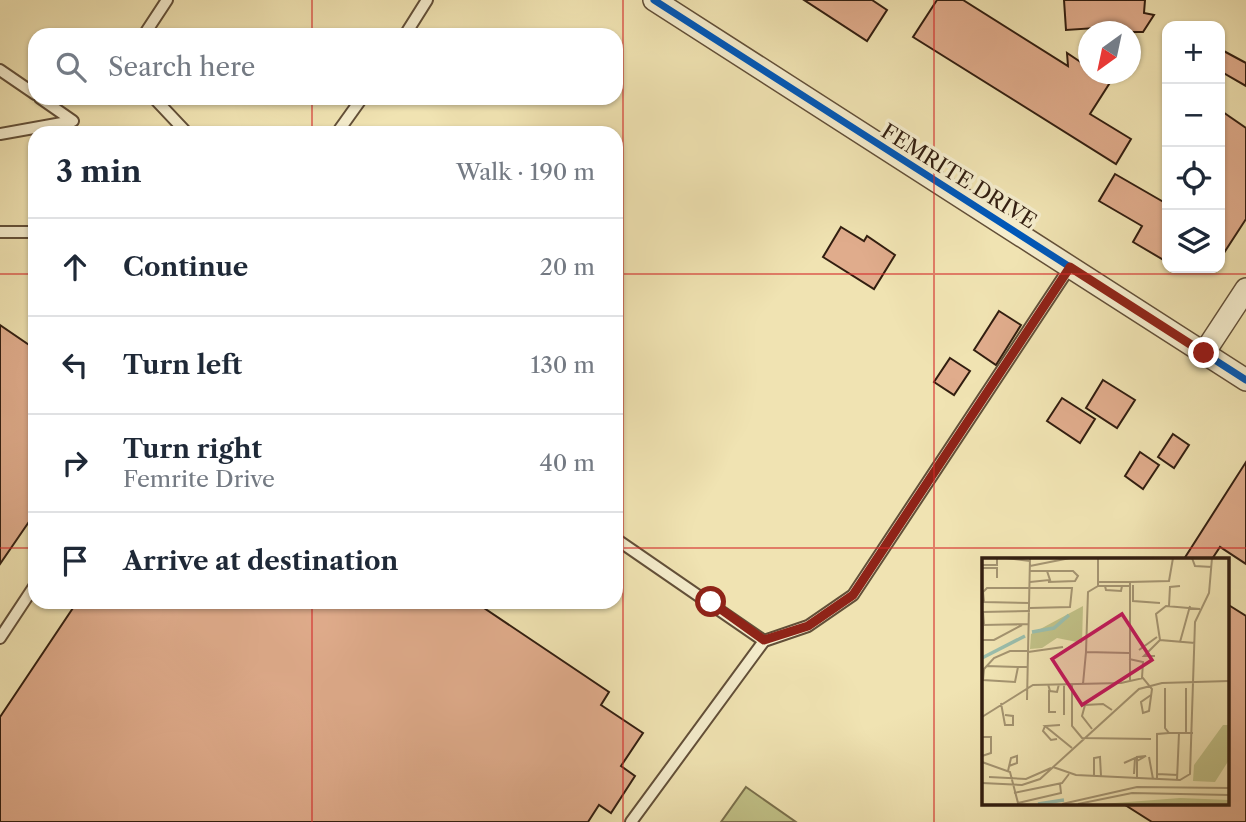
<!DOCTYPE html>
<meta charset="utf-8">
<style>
:root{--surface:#fff;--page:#f2f2f3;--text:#1f2937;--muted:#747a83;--line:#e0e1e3}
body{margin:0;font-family:"Libre Caslon Text",serif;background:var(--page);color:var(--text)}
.controls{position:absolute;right:21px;top:21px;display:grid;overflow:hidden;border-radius:14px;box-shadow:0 2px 5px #0004}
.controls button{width:63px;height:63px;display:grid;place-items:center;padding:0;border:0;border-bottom:2px solid var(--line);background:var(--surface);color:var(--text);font:35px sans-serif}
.compass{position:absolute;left:1078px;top:21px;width:63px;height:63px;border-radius:50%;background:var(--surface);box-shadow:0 2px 5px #0004;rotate:213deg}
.stop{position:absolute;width:21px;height:21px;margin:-16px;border:5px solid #8f2418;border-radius:50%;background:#fff}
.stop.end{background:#8f2418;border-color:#fff;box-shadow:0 2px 7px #0008}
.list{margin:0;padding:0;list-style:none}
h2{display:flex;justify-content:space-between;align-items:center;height:91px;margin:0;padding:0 28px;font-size:30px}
h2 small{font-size:23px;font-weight:400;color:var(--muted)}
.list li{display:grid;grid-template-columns:46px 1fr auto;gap:21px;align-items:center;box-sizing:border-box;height:98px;padding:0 28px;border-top:2px solid var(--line)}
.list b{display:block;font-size:26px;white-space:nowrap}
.list p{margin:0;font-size:23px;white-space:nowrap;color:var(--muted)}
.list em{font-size:23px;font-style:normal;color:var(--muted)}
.icon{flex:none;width:38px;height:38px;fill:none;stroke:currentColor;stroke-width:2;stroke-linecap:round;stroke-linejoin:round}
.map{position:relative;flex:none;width:1246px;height:822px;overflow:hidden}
.search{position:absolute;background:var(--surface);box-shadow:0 2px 5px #0004;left:28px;top:28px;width:595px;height:77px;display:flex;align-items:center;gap:18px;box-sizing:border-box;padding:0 24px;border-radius:21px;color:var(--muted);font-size:26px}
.panel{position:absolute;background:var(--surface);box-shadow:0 2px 5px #0004;left:28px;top:126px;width:595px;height:483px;border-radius:21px}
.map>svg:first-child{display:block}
.green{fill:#c1c187;stroke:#7a704c;stroke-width:2}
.building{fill:#e0ac8c;stroke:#321e10;stroke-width:2}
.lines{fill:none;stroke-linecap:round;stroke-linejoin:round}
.lane-casing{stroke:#624f38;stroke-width:14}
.street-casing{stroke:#624f38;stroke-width:24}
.lane{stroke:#f5edcd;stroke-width:10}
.street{stroke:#f5edcd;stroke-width:21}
.cycleway-casing{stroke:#f5edcd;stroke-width:11}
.cycleway{stroke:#0057b8;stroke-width:7}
.route{stroke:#8f2418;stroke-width:9}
.grid{fill:none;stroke:#d62828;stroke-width:2;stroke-opacity:0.55}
.labels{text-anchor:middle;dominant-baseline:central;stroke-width:7;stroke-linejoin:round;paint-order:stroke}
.street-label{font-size:21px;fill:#321e10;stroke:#f5edcd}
.inset-river{fill:none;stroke:#9abead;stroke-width:3.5}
.inset-road{fill:none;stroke:#a49471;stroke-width:2}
.view{fill:#c2185b;fill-opacity:0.15;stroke:#c2185b;stroke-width:3.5}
.inset-edge{fill:none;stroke:#321e10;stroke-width:3.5}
</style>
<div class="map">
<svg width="1246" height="822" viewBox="0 0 1246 822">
<rect width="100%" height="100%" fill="#f0e3b2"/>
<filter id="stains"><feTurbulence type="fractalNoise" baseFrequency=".00286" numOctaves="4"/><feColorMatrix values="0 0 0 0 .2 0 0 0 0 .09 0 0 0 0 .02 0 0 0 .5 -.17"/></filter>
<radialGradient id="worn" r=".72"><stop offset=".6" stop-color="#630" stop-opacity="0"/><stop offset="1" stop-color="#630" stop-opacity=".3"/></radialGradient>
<polygon class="green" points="746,787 796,822 721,822"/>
<g class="building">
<polygon points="804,0 872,0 887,10 867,41"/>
<polygon points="937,0 963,0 1068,66 1067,53 1088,67 1088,74 1099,74 1111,81 1090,114 1131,139 1116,164 913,37"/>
<polygon points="1064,0 1145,0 1144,13 1154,15 1143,32 1111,32 1111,27 1066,30"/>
<polygon points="1220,49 1246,63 1246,86 1220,71"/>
<polygon points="1220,110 1246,128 1246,219 1220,259"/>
<polygon points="1115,174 1167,204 1167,262 1133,242 1142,226 1099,201"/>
<polygon points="841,227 864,241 867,236 895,255 874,289 823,257"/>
<polygon points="999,311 1021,325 996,365 974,350"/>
<polygon points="0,325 35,349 35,513 0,564"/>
<polygon points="950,358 970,371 954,395 934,382"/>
<polygon points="1103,380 1135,400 1117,428 1086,408"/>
<polygon points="1062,398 1095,419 1080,443 1047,421"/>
<polygon points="1173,434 1189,445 1174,468 1158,457"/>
<polygon points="1140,452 1159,465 1143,489 1125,476"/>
<polygon points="1246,462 1246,564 1220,547 1212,559 1184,559"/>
<polygon points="77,602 475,602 609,692 601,705 643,733 621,766 635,776 611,813 599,805 588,822 0,822 0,717"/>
<polygon points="1227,604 1246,616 1246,822 1152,822 1122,803 1227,803"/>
</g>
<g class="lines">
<g class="lane-casing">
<g id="lane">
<polyline points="144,35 167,0"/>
<polyline points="405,35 427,0"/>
<polyline points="0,70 35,94"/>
<polyline points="154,98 187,133"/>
<polyline points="337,133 362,98"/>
<polyline points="0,134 73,121 40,98"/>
<polyline points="0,232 35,232"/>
<polyline points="616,539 764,641 631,822"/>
<polyline points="0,638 35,585"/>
<polyline points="764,641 808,626 853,595 1070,267"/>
</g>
</g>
<g class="street-casing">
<g id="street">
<polyline points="654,0 1246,380"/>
<polyline points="1204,353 1246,289"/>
</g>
</g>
<use href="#lane" class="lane"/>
<use href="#street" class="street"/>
<g class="cycleway-casing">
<polyline id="cycleway" points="654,0 1246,380"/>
</g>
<use href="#cycleway" class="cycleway"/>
</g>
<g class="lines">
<polyline class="route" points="711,602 764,640 808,626 853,595 1070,267 1204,353"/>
</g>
<path class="grid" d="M312 0V35M623 0V822M934 0V822M312 98V133M0 274H35M616 274H1246M0 548H35M616 548H1246M312 602V822"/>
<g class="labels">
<g class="street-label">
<text transform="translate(959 176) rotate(32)">FEMRITE DRIVE</text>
</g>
</g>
<g transform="translate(982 558)">
<rect width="247" height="247" fill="#f0e3b2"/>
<path d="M101 48 100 85 75 80 60 90 48 91 49 76ZM241 167H247V202L233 224 211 223 212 207ZM198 240 247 242V246H120Z" fill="#c1c187"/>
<path class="inset-river" d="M50 74 72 70 87 57M0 100 43 78M56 246 82 242"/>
<path class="inset-road" d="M24 0 48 3M116 0V28L106 34 104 94 147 95M210 0 213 8 230 9M0 7H15V0M48 8 88 0M0 10H15V20M48 13H65L68 22 48 24M65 13H91L96 18 93 23 66 24M116 24H148M151 27V43L178 45M116 28H148M123 28 124 32 139 33 140 28M187 48 188 29 198 28M48 50 88 49 90 30H5L1 34 2 44 48 45M47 66 2 67 1 54 48 53M1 67 0 82H12L40 67M198 84 208 48M213 85 178 82 174 56 184 48 218 51M157 92 175 79M46 94 81 89M173 98H162L178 82M147 101 161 104 160 120M4 108 36 109M45 109H36L33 124 1 122 2 111 12 100 28 93H47M148 122V24L187 23 191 0M66 126 68 133 75 134 77 126M90 126V168L100 180 169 181M101 126 104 94M183 130V170L187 175H211M67 132V154H74M45 142 48 0M19 145 23 167H31V158L23 157M82 157V126M0 159 51 127 139 125 161 120 170 131 167 153 161 155 159 144 169 137M78 167 63 168 90 190M63 168 61 173 69 182 75 181M110 171 100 158 103 147 121 146 130 152M204 175V130M0 179H9V195L0 198M167 199 171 221M0 204 28 214 36 245 79 235 78 226M142 205 153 200 152 216M71 209 94 217 198 222 208 216 213 64 227 35 230 0M26 213 29 200 35 198V205L27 208M175 216 196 217M112 218V200L118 199 119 218M7 219 44 221 69 210M155 220V199L164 198 155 203M175 221V176L187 175M195 222 197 175M0 225 40 227 58 221 157 131 180 125 247 123M32 235 80 225 87 216M80 246 155 229 247 230M96 246 150 235 247 237"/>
<path class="view" d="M140 56 170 102 100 147 70 101Z"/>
<rect width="247" height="247" class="inset-edge"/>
</g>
<rect width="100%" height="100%" filter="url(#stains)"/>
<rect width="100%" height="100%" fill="url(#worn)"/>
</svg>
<div class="controls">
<button>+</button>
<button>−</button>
<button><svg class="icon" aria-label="locate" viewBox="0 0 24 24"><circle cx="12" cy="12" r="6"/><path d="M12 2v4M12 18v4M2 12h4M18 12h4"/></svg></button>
<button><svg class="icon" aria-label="layers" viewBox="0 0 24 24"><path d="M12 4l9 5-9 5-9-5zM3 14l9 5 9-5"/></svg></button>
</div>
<svg class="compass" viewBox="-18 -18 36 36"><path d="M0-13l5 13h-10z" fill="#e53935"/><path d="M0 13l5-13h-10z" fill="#747a83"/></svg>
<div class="stop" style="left:711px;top:602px"></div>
<div class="stop end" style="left:1204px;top:353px"></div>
<div class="search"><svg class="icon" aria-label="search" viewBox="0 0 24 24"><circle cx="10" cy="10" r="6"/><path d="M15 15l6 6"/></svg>Search here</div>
<section class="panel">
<h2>3 min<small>Walk · 190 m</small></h2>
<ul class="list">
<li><svg class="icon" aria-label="ahead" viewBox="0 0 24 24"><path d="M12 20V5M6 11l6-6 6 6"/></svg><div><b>Continue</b></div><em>20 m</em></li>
<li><svg class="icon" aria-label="left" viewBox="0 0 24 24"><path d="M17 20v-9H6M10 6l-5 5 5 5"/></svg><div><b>Turn left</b></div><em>130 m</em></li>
<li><svg class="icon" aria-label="right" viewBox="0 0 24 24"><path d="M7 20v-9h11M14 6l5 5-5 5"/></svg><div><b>Turn right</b><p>Femrite Drive</p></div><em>40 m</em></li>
<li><svg class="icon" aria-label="arrive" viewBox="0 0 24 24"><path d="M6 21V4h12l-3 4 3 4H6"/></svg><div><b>Arrive at destination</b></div></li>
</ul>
</section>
</div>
